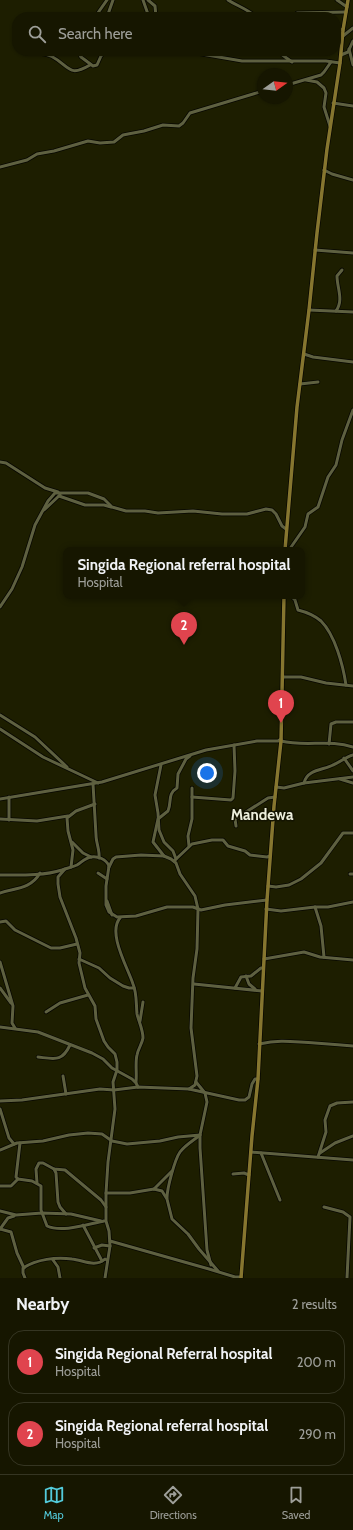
<!DOCTYPE html>
<style>
:root{--surface:#161600;--page:#23230f;--text:#f1f3f6;--muted:#9e9f99;--line:#353522;--accent:#53cbdb}
body{margin:0;font-family:Cabin,sans-serif;background:var(--page);color:var(--text)}
.compass{position:absolute;left:257px;top:68px;width:36px;height:36px;border-radius:50%;background:var(--surface);box-shadow:0 1px 3px #0004;rotate:75deg}
.you{position:absolute;left:207px;top:773px;width:14px;height:14px;margin:-10px;border:3px solid #fff;border-radius:50%;background:#1a73e8;box-shadow:0 0 0 6px #1a73e833}
.badge{display:grid;place-items:center;width:26px;height:26px;border-radius:50%;background:var(--accent);color:#fff;font-size:13px;font-weight:700}
.pin{position:absolute;translate:-50% -33px;filter:drop-shadow(0 1px 2px #0008)}
.pin::after{content:'';position:absolute;top:21px;width:14px;height:12px;background:inherit;clip-path:polygon(0 0,100% 0,50% 100%)}
.popup{position:absolute;left:63px;top:547px;width:242px;height:52px;box-sizing:border-box;display:grid;place-content:center;border-radius:8px;background:var(--surface);filter:drop-shadow(0 1px 3px #0005);font-size:13px;white-space:nowrap;color:var(--muted)}
.popup b{font-size:15px;color:var(--text)}
.popup::after{content:'';position:absolute;left:50%;top:100%;margin-left:-8px;border:8px solid transparent;border-top-color:var(--surface)}
.list{margin:0;padding:0;list-style:none}
h2{display:flex;justify-content:space-between;align-items:center;height:52px;margin:0;padding:0 16px;font-size:17px}
h2 small{font-size:13px;font-weight:400;color:var(--muted)}
.list li{display:grid;grid-template-columns:26px 1fr auto;gap:12px;align-items:center;box-sizing:border-box;height:64px;margin:0 8px 8px;padding:0 8px;border:1px solid var(--line);border-radius:16px}
.list b{display:block;font-size:15px;white-space:nowrap}
.list p{margin:0;font-size:13px;white-space:nowrap;color:var(--muted)}
.list em{font-size:13px;font-style:normal;color:var(--muted)}
.icon{flex:none;width:22px;height:22px;fill:none;stroke:currentColor;stroke-width:2;stroke-linecap:round;stroke-linejoin:round}
.map{position:relative;flex:none;width:353px;height:1278px;overflow:hidden}
.search{position:absolute;background:var(--surface);box-shadow:0 1px 3px #0004;left:12px;right:12px;top:12px;height:44px;display:flex;align-items:center;gap:10px;box-sizing:border-box;padding:0 14px;border-radius:16px;color:var(--muted);font-size:15px}
.sheet{height:196px;background:var(--surface)}
nav{display:flex;justify-content:space-around;align-items:center;box-sizing:border-box;height:56px;border-top:1px solid var(--line);background:var(--surface);font-size:11px;color:var(--muted)}
nav a{display:grid;justify-items:center;gap:2px}
nav .on{color:var(--accent)}
.map>svg:first-child{display:block}
.lines{fill:none;stroke-linecap:round;stroke-linejoin:round}
.minor-casing{stroke:#070700;stroke-width:4.5}
.major-casing{stroke:#070700;stroke-width:5}
.minor{stroke:#5e6040;stroke-width:3}
.major{stroke:#86762f;stroke-width:3.5}
.labels{text-anchor:middle;dominant-baseline:central;stroke-width:3;stroke-linejoin:round;paint-order:stroke}
.quarter-label{font-size:15px;font-weight:bold;fill:#eceedb;stroke:#141400}
</style>
<div class="map">
<svg width="353" height="1278" viewBox="0 0 353 1278">
<rect width="100%" height="100%" fill="#1d1e00"/>
<g class="lines">
<g class="minor-casing">
<g id="minor">
<polyline points="143,0 149,17"/>
<polyline points="148,0 155,6 156,17"/>
<path d="M228 0C237 6 248 9 256 17"/>
<polyline points="337,0 347,7"/>
<polyline points="297,13 346,12"/>
<polyline points="95,17 107,0"/>
<polyline points="107,17 113,0"/>
<polyline points="336,28 343,30"/>
<polyline points="343,36 353,28"/>
<polyline points="349,49 353,65"/>
<path d="M29 51C36 54 44 53 51 56 70 66 68 78 90 65"/>
<polyline points="78,51 81,57 93,66 97,65 101,56 106,51"/>
<polyline points="184,51 242,61 326,61 340,63"/>
<polyline points="277,51 292,62"/>
<polyline points="341,55 348,52 353,41"/>
<polyline points="306,80 317,82 324,88 326,93 324,107 330,126"/>
<polyline points="287,85 321,75 324,72 331,62"/>
<polyline points="333,103 353,106"/>
<polyline points="0,167 27,160 37,154 54,151 88,141 100,143 114,142 123,135 128,134 144,131 163,125 179,126 183,123 190,113 263,91"/>
<polyline points="324,170 332,174 353,180"/>
<polyline points="315,250 353,253"/>
<polyline points="309,310 353,312"/>
<path d="M336 311C344 300 337 288 337 276L342 270"/>
<polyline points="304,354 313,357 353,362"/>
<polyline points="300,384 318,382"/>
<polyline points="0,462 6,463 45,488 58,492"/>
<polyline points="59,496 85,505 104,505 111,507"/>
<polyline points="44,510 60,495"/>
<polyline points="289,550 305,527 308,514 318,507 328,477 336,465 342,440 353,410"/>
<path d="M291 596 295 600 298 610C306 612 314 615 321 621 335 635 343 665 346 685"/>
<polyline points="0,607 12,589 22,567 35,525 48,501 55,493 88,493 104,499 112,507 126,511 145,511 158,513 193,511 222,514 247,514 266,509 272,510 276,514 282,526 286,529"/>
<polyline points="283,677 301,677 326,683 353,686"/>
<polyline points="0,715 35,737 67,767"/>
<polyline points="0,729 43,757 98,783"/>
<path d="M281 741C305 747 330 739 353 747"/>
<polyline points="329,744 331,724 336,722 353,722"/>
<polyline points="344,758 353,771"/>
<polyline points="161,765 155,795 158,813 159,830 164,842 173,851 176,859"/>
<polyline points="340,779 353,783"/>
<polyline points="304,783 353,777"/>
<path d="M93 784C94 801 95 818 96 835 96 843 100 850 99 858"/>
<path d="M276 787 284 788 304 783C307 769 324 770 333 765 340 762 346 757 353 755"/>
<polyline points="192,797 231,800 233,798 235,771 234,745"/>
<polyline points="0,799 102,782 206,750 257,741 278,741 281,739"/>
<polyline points="0,819 37,821 68,816"/>
<polyline points="9,820 9,797"/>
<polyline points="236,826 235,819 268,798 275,797"/>
<polyline points="72,842 83,853 91,857"/>
<polyline points="189,846 188,836 192,819 192,788"/>
<path d="M164 856 153 842 158 819 168 811C172 802 167 794 177 788L178 774 186 759 190 756"/>
<polyline points="174,861 192,844 212,840 223,840 228,846 245,851 250,855 267,857 270,856"/>
<polyline points="71,867 73,850 68,831 67,818 76,811 95,804"/>
<polyline points="109,867 113,859 116,857 141,855 164,856 171,859 176,863 180,874 195,896 198,909 197,949 193,978 191,1028 197,1076 195,1085 189,1089"/>
<polyline points="65,869 58,877 58,884 60,897 76,938 80,953 79,963 85,988 95,1006 96,1019 104,1041 108,1047 115,1054 117,1062 117,1070 113,1082 115,1109 108,1162 106,1193 106,1221 109,1231 110,1246 105,1278"/>
<polyline points="98,873 107,879"/>
<polyline points="350,874 353,874"/>
<path d="M0 875C19 875 44 876 62 870 67 868 73 867 77 865 82 862 85 858 91 857 98 856 106 859 109 866L106 886V905L109 912 117 917 136 916 167 907H193L201 910 225 905 267 900"/>
<polyline points="268,886 276,887 289,885 301,879 321,863 343,833 353,833"/>
<path d="M0 893C15 888 31 889 40 873"/>
<polyline points="107,901 112,915"/>
<polyline points="315,907 321,926 324,957"/>
<polyline points="266,909 281,911 315,907 328,907 353,902"/>
<path d="M120 918C107 933 128 968 133 984 137 993 136 1004 137 1014 139 1022 143 1030 143 1038 142 1044 138 1049 137 1055 135 1063 137 1073 136 1082"/>
<polyline points="0,922 6,921 15,930 51,948 60,948 77,944"/>
<polyline points="79,959 99,968 110,978 123,986 129,988 134,988"/>
<polyline points="264,959 304,952 320,957 353,960"/>
<polyline points="0,962 13,1006 12,1023 15,1028"/>
<polyline points="246,976 249,984 255,989"/>
<polyline points="194,984 262,991"/>
<polyline points="0,988 11,1003"/>
<polyline points="235,988 241,977 251,976 261,968 263,968"/>
<polyline points="46,1012 60,1003 88,995"/>
<polyline points="140,1021 143,1002"/>
<polyline points="0,1027 38,1032 92,1053 103,1059 112,1068 132,1079 136,1083 138,1087"/>
<path d="M259 1044C283 1039 292 1042 315 1043 329 1044 340 1045 353 1046"/>
<path d="M38 1057C55 1059 62 1062 70 1045"/>
<polyline points="63,1076 66,1094"/>
<polyline points="196,1082 205,1093 207,1102 200,1135 200,1148 207,1250 211,1265"/>
<polyline points="0,1101 22,1100 100,1089 114,1090 138,1087 189,1089 239,1100 245,1100 249,1097 252,1084 255,1079 258,1079"/>
<polyline points="0,1109 9,1138 14,1144"/>
<path d="M20 1143 16 1177 18 1179 32 1181 41 1186V1210L47 1226C62 1233 88 1224 104 1221"/>
<polyline points="0,1150 17,1143 43,1141 69,1135 88,1133 102,1134 112,1141 127,1144 160,1141 178,1137 200,1135"/>
<polyline points="251,1152 353,1160"/>
<polyline points="261,1153 280,1200"/>
<polyline points="320,1153 335,1143 353,1136"/>
<polyline points="318,1157 326,1132 325,1120 330,1106 337,1103 353,1102"/>
<polyline points="54,1169 56,1173 58,1202 60,1207 66,1214"/>
<polyline points="233,1174 244,1173 249,1175"/>
<polyline points="37,1183 36,1169 39,1163 43,1163 54,1169 65,1170 101,1200 106,1207"/>
<polyline points="0,1186 11,1186 18,1179"/>
<polyline points="154,1189 172,1171"/>
<polyline points="106,1193 130,1193 154,1189 162,1191 167,1199 172,1219 188,1234 199,1249 218,1271"/>
<path d="M167 1198C167 1188 175 1159 180 1152 185 1145 194 1140 200 1135"/>
<polyline points="324,1207 343,1212 350,1217 347,1278"/>
<polyline points="0,1211 16,1215 42,1213 71,1214 101,1221"/>
<polyline points="83,1225 102,1261"/>
<polyline points="0,1229 11,1232 17,1253 24,1268"/>
<polyline points="0,1229 8,1218 14,1216"/>
<polyline points="110,1241 209,1269 235,1277 241,1277"/>
<polyline points="94,1248 102,1245 110,1246"/>
<polyline points="53,1260 58,1267 60,1278"/>
<path d="M25 1278 23 1273V1268C37 1259 56 1257 72 1259 83 1260 95 1268 105 1259L107 1260"/>
</g>
</g>
<g class="major-casing">
<g id="major">
<polyline points="285,550 297,407 309,310 317,233 327,149 340,63 343,30 348,0"/>
<polyline points="241,1278 252,1136 258,1079 267,900 274,806 281,741 284,596"/>
</g>
</g>
<use href="#minor" class="minor"/>
<use href="#major" class="major"/>
</g>
<g class="labels">
<g class="quarter-label">
<text x="262" y="815">Mandewa</text>
</g>
</g>
</svg>
<svg class="compass" viewBox="-18 -18 36 36"><path d="M0-13l5 13h-10z" fill="#e53935"/><path d="M0 13l5-13h-10z" fill="#9e9f99"/></svg>
<div class="you"></div>
<div class="pin badge" style="left:281px;top:723px;background:#e0444e">1</div>
<div class="pin badge" style="left:184px;top:645px;background:#e0444e">2</div>
<div class="popup"><b>Singida Regional referral hospital</b>Hospital</div>
<div class="search"><svg class="icon" aria-label="search" viewBox="0 0 24 24"><circle cx="10" cy="10" r="6"/><path d="M15 15l6 6"/></svg>Search here</div>
</div>
<section class="sheet">
<h2>Nearby<small>2 results</small></h2>
<ul class="list">
<li><span class="badge" style="background:#e0444e">1</span><div><b>Singida Regional Referral hospital</b><p>Hospital</p></div><em>200 m</em></li>
<li><span class="badge" style="background:#e0444e">2</span><div><b>Singida Regional referral hospital</b><p>Hospital</p></div><em>290 m</em></li>
</ul>
</section>
<nav>
<a class="on"><svg class="icon" aria-label="map" viewBox="0 0 24 24"><path d="M3 6l6-2 6 2 6-2v14l-6 2-6-2-6 2zM9 4v14M15 6v14"/></svg>Map</a>
<a><svg class="icon" aria-label="directions" viewBox="0 0 24 24"><path d="M12 3l9 9-9 9-9-9zM9 14v-3h6M13 9l2 2-2 2"/></svg>Directions</a>
<a><svg class="icon" aria-label="saved" viewBox="0 0 24 24"><path d="M7 4h10v16l-5-4-5 4z"/></svg>Saved</a>
</nav>
